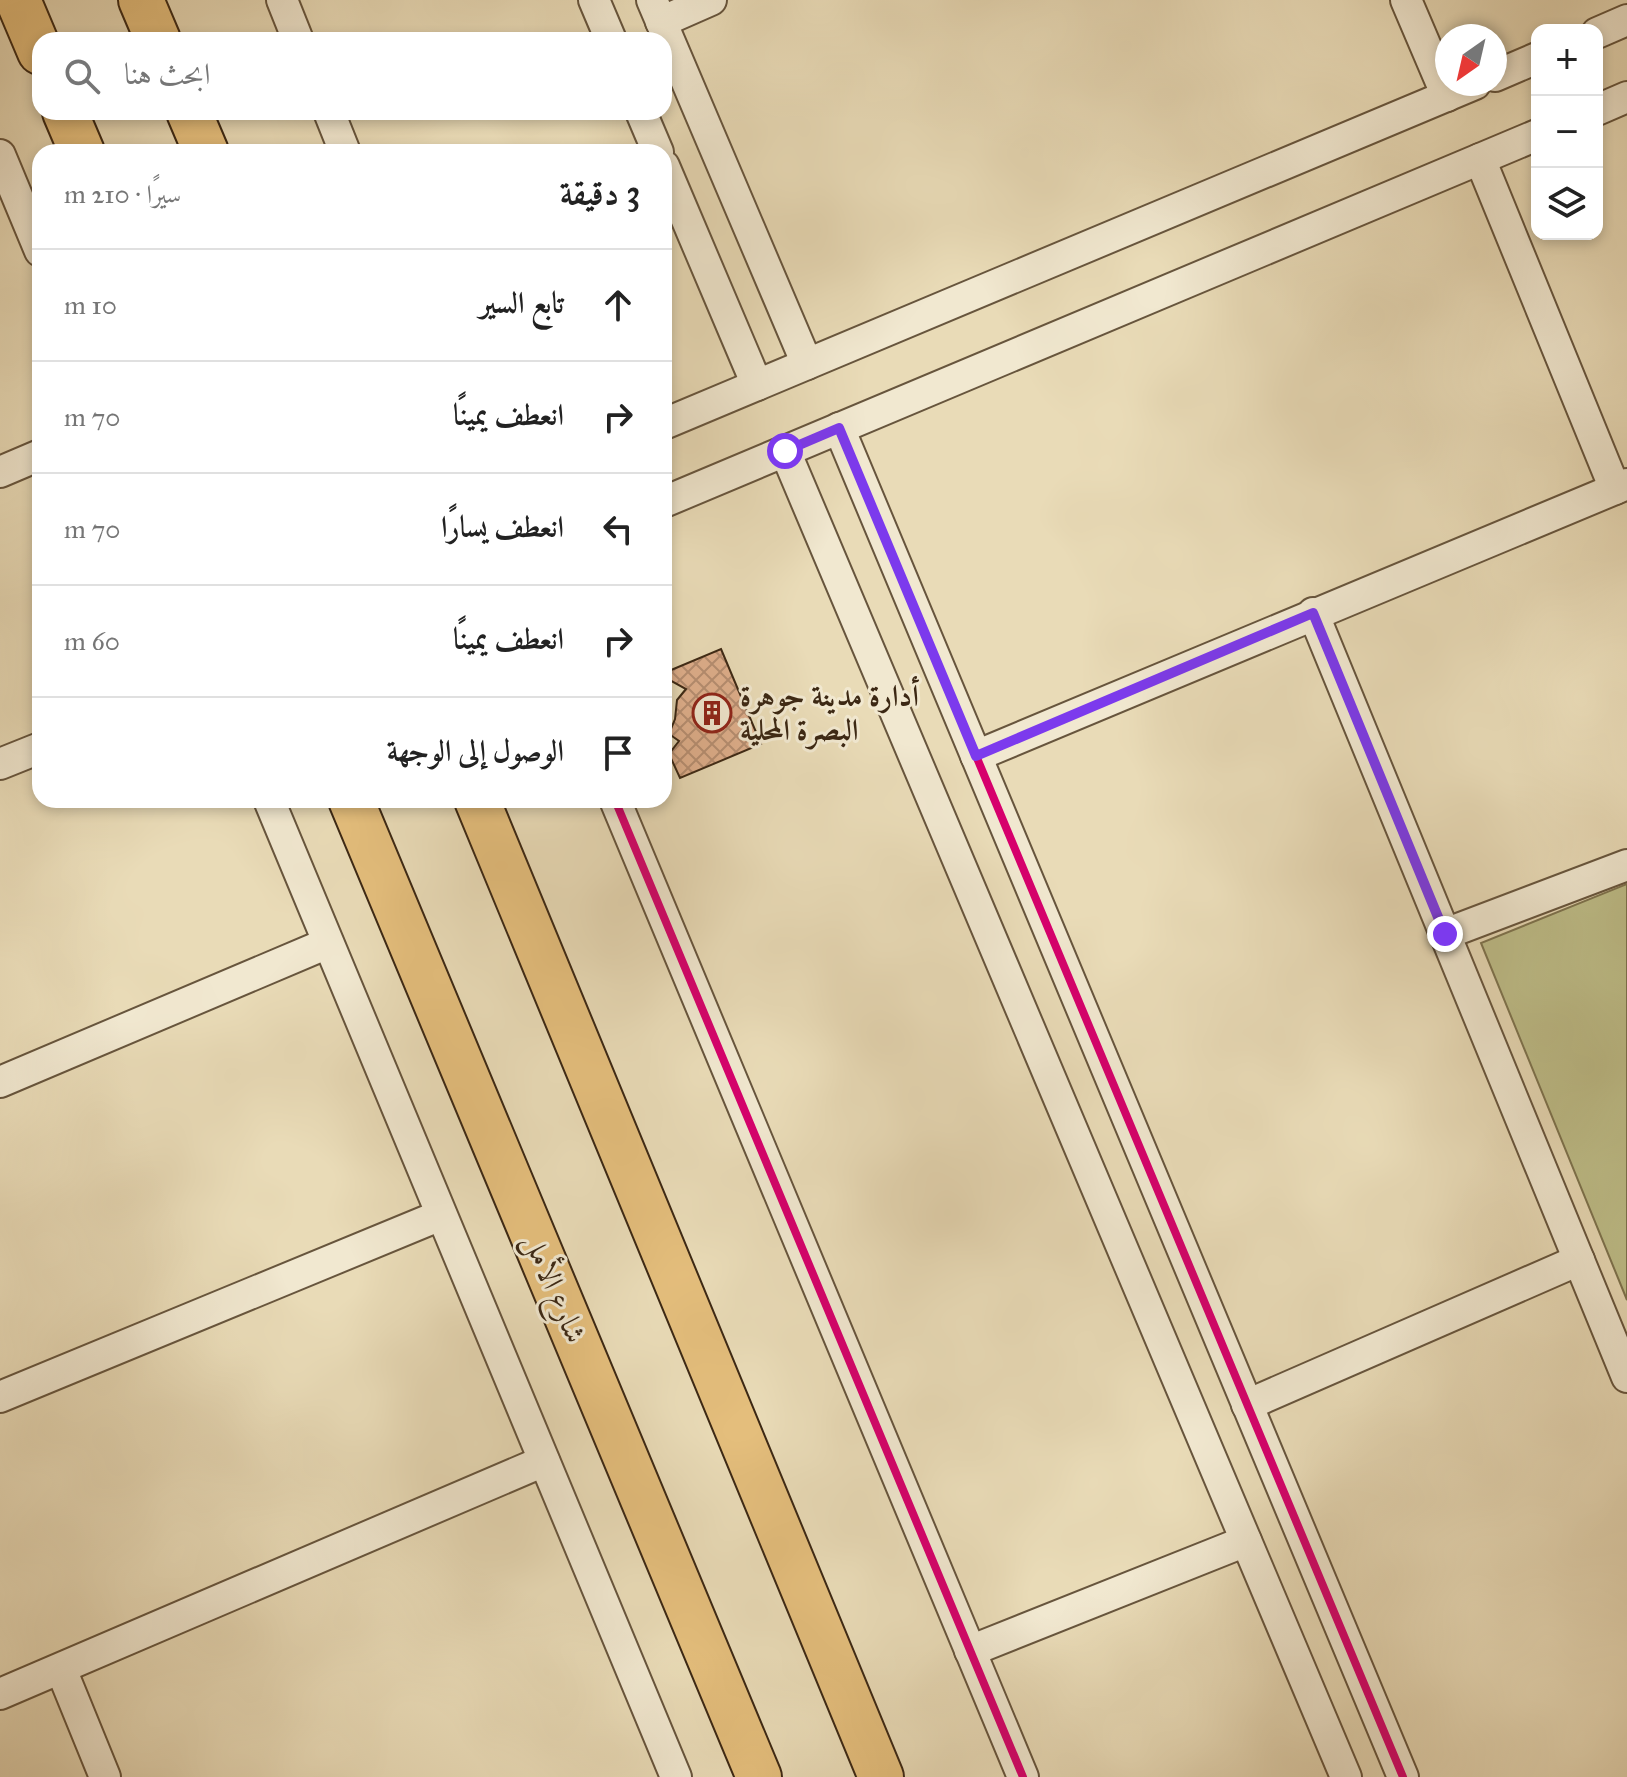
<!DOCTYPE html>
<html lang="ar">
<meta charset="utf-8">
<style>
:root{--surface:#fff;--page:#f6f6f6;--text:#222;--muted:#767676;--line:#e0e0e0}
body{margin:0;font-family:"IM FELL Great Primer",Amiri,serif;background:var(--page);color:var(--text);direction:rtl}
.controls{position:absolute;right:24px;top:24px;display:grid;overflow:hidden;border-radius:16px;box-shadow:0 4px 12px #0003}
.controls button{width:72px;height:72px;display:grid;place-items:center;padding:0;border:0;border-bottom:2px solid var(--line);background:var(--surface);color:var(--text);font:40px sans-serif}
.compass{position:absolute;left:1435px;top:24px;width:72px;height:72px;border-radius:50%;background:var(--surface);box-shadow:0 4px 12px #0003;rotate:214deg}
.stop{position:absolute;width:24px;height:24px;margin:-18px;border:6px solid #7c3aed;border-radius:50%;background:#fff}
.stop.end{background:#7c3aed;border-color:#fff;box-shadow:0 2px 8px #0008}
.list{margin:0;padding:0;list-style:none}
h2{display:flex;justify-content:space-between;align-items:center;height:104px;margin:0;padding:0 32px;font-size:34px}
h2 small{font-size:26px;font-weight:400;color:var(--muted)}
.list li{display:grid;grid-template-columns:52px 1fr auto;gap:24px;align-items:center;box-sizing:border-box;height:112px;padding:0 32px;border-top:2px solid var(--line)}
.list b{display:block;font-size:30px;white-space:nowrap}
.list em{font-size:26px;font-style:normal;color:var(--muted)}
.icon{flex:none;width:44px;height:44px;fill:none;stroke:currentColor;stroke-width:2;stroke-linecap:round;stroke-linejoin:round}
.map{position:relative;flex:none;width:1627px;height:1777px;overflow:hidden;direction:ltr}
.search{position:absolute;background:var(--surface);box-shadow:0 4px 12px #0003;left:32px;top:32px;width:640px;height:88px;display:flex;align-items:center;gap:20px;box-sizing:border-box;padding:0 28px;border-radius:24px;color:var(--muted);font-size:30px}
.panel{position:absolute;background:var(--surface);box-shadow:0 4px 12px #0003;left:32px;top:144px;width:640px;height:664px;border-radius:24px;direction:rtl}
.map>svg:first-child{display:block}
.park{fill:#bebe89;stroke:#7d734e;stroke-width:2}
.building{fill:url(#building-cross-hatch);stroke:#3c2814;stroke-width:2}
.lines{fill:none;stroke-linecap:round;stroke-linejoin:round}
.street-casing{stroke:#67553d;stroke-width:34}
.primary-casing{stroke:#3c2814;stroke-width:48}
.street{stroke:#f1e8d0;stroke-width:30}
.primary{stroke:#e4be7c;stroke-width:44}
.cycleway-casing{stroke:#f1e8d0;stroke-width:13}
.cycleway{stroke:#d6006c;stroke-width:8}
.route{stroke:#7c3aed;stroke-width:10}
.labels{text-anchor:middle;dominant-baseline:central;stroke-width:6;stroke-linejoin:round;paint-order:stroke}
.poi-label{font-size:30px;font-weight:bold;fill:#3c2814;stroke:#f1e8d0;text-anchor:start}
.street-label{font-size:30px;fill:#3c2814;stroke:#f1e8d0}
</style>
<div class="map">
<svg width="1627" height="1777" viewBox="0 0 1627 1777">
<defs>
<pattern id="building-cross-hatch" width="8" height="8" patternUnits="userSpaceOnUse" patternTransform="scale(2)"><rect width="8" height="8" fill="#dfaf8c"/><path d="M0 0l8 8M0 8l8-8" fill="none" stroke="#b68e71"/></pattern>
</defs>
<rect width="100%" height="100%" fill="#e9dbb7"/>
<filter id="stains"><feTurbulence type="fractalNoise" baseFrequency=".0025" numOctaves="4"/><feColorMatrix values="0 0 0 0 .2 0 0 0 0 .09 0 0 0 0 .02 0 0 0 .5 -.17"/></filter>
<radialGradient id="worn" r=".72"><stop offset=".6" stop-color="#630" stop-opacity="0"/><stop offset="1" stop-color="#630" stop-opacity=".3"/></radialGradient>
<polygon class="park" points="1627,884 1627,1300 1481,943"/>
<polygon class="building" points="721,649 761,744 680,778 669,754 679,741 669,734 675,719 677,700 686,689 664,677 664,673"/>
<g class="lines">
<g class="street-casing">
<g id="street">
<polyline points="282,0 298,40"/>
<polyline points="594,0 611,40"/>
<polyline points="652,0 807,364"/>
<polyline points="1406,0 1447,96"/>
<polyline points="661,22 711,0"/>
<polyline points="1597,33 1627,20"/>
<polyline points="1495,76 1537,58"/>
<polyline points="1597,110 1627,97"/>
<polyline points="329,112 345,152"/>
<polyline points="641,112 658,152"/>
<polyline points="0,155 40,251"/>
<polyline points="1480,159 1615,489"/>
<polyline points="664,166 757,385"/>
<polyline points="664,424 1475,84"/>
<polyline points="839,428 1403,1777"/>
<polyline points="785,451 1346,1777"/>
<polyline points="0,472 40,455"/>
<polyline points="664,502 1537,135"/>
<polyline points="1313,613 1627,1377"/>
<polyline points="976,756 1627,484"/>
<polyline points="0,764 40,748"/>
<polyline points="269,800 676,1777"/>
<polyline points="615,800 1023,1777"/>
<polyline points="1445,934 1627,865"/>
<polyline points="0,1082 328,943"/>
<polyline points="0,1397 441,1215"/>
<polyline points="1247,1405 1579,1260"/>
<polyline points="970,1651 1246,1541"/>
<polyline points="61,1669 105,1777"/>
<polyline points="0,1694 544,1461"/>
</g>
</g>
<g class="primary-casing">
<g id="primary">
<polyline points="18,0 40,52"/>
<polyline points="141,0 158,40"/>
<polyline points="65,112 82,152"/>
<polyline points="189,112 206,152"/>
<polyline points="351,800 759,1777"/>
<polyline points="477,800 881,1777"/>
</g>
</g>
<use href="#street" class="street"/>
<use href="#primary" class="primary"/>
<g class="cycleway-casing">
<g id="cycleway">
<polyline points="839,428 1403,1777"/>
<polyline points="615,800 1023,1777"/>
</g>
</g>
<use href="#cycleway" class="cycleway"/>
</g>
<g class="lines">
<polyline class="route" points="785,451 839,428 976,756 1313,613 1445,934"/>
</g>
<defs>
<g id="building-ring" transform="scale(2)"><circle r="9.5" fill="#f1e8d0" stroke="#8f2418" stroke-width="1.5"/><path d="M-4-6H4V6H1V3H-1V6H-4ZM-2.5-4.3h1.7v1.8h-1.7ZM.8-4.3h1.7v1.8H.8ZM-2.5-1h1.7V.8h-1.7ZM.8-1h1.7V.8H.8Z" fill="#8f2418"/></g>
</defs>
<g fill-rule="evenodd">
<use href="#building-ring" x="712" y="713"/>
</g>
<g class="labels">
<g class="poi-label">
<text x="740" y="696">أدارة مدينة جوهرة<tspan x="740" dy="34">البصرة المحلية</tspan></text>
</g>
<g class="street-label">
<text transform="translate(555 1288) rotate(67)">شارع الأمل</text>
</g>
</g>
<rect width="100%" height="100%" filter="url(#stains)"/>
<rect width="100%" height="100%" fill="url(#worn)"/>
</svg>
<div class="controls">
<button>+</button>
<button>−</button>
<button><svg class="icon" aria-label="layers" viewBox="0 0 24 24"><path d="M12 4l9 5-9 5-9-5zM3 14l9 5 9-5"/></svg></button>
</div>
<svg class="compass" viewBox="-18 -18 36 36"><path d="M0-13l5 13h-10z" fill="#e53935"/><path d="M0 13l5-13h-10z" fill="#767676"/></svg>
<div class="stop" style="left:785px;top:451px"></div>
<div class="stop end" style="left:1445px;top:934px"></div>
<div class="search"><svg class="icon" aria-label="search" viewBox="0 0 24 24"><circle cx="10" cy="10" r="6"/><path d="M15 15l6 6"/></svg>ابحث هنا</div>
<section class="panel">
<h2>3 دقيقة<small>سيرًا · 210 m</small></h2>
<ul class="list">
<li><svg class="icon" aria-label="ahead" viewBox="0 0 24 24"><path d="M12 20V5M6 11l6-6 6 6"/></svg><div><b>تابع السير</b></div><em>10 m</em></li>
<li><svg class="icon" aria-label="right" viewBox="0 0 24 24"><path d="M7 20v-9h11M14 6l5 5-5 5"/></svg><div><b>انعطف يمينًا</b></div><em>70 m</em></li>
<li><svg class="icon" aria-label="left" viewBox="0 0 24 24"><path d="M17 20v-9H6M10 6l-5 5 5 5"/></svg><div><b>انعطف يسارًا</b></div><em>70 m</em></li>
<li><svg class="icon" aria-label="right" viewBox="0 0 24 24"><path d="M7 20v-9h11M14 6l5 5-5 5"/></svg><div><b>انعطف يمينًا</b></div><em>60 m</em></li>
<li><svg class="icon" aria-label="arrive" viewBox="0 0 24 24"><path d="M6 21V4h12l-3 4 3 4H6"/></svg><div><b>الوصول إلى الوجهة</b></div></li>
</ul>
</section>
</div>
